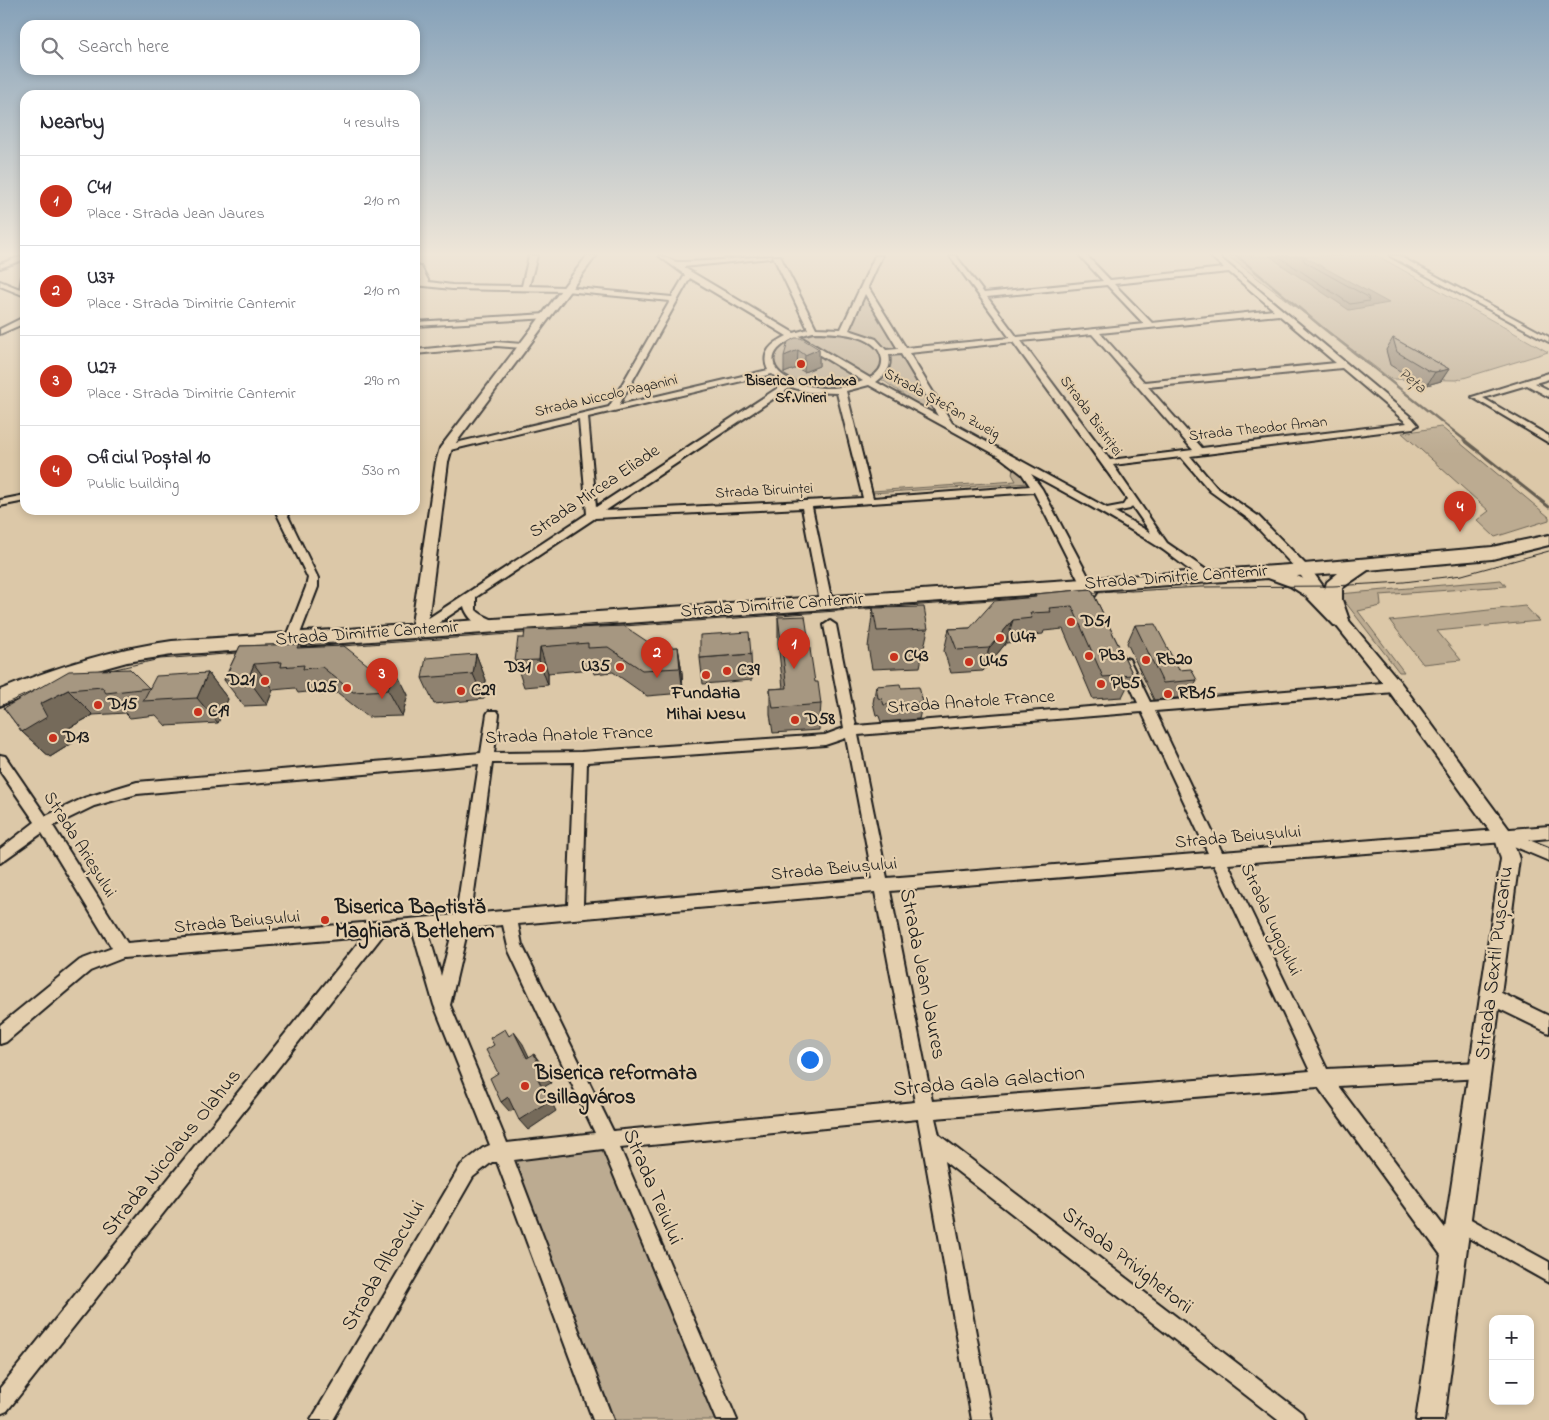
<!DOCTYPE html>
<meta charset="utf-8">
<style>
:root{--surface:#fff;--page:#f2f2f3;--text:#2b2b33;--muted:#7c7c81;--line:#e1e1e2;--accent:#c8321e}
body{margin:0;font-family:"Indie Flower",sans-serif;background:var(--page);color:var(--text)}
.controls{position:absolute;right:15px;bottom:15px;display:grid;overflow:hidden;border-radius:10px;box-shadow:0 2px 8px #0003}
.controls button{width:45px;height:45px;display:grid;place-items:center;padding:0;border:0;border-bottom:1px solid var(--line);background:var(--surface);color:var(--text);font:25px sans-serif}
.you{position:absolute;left:809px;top:1059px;width:18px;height:18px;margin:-12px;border:4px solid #fff;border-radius:50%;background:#1a73e8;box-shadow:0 0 0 8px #1a73e833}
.badge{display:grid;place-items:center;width:32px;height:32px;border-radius:50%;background:var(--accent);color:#fff;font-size:16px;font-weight:700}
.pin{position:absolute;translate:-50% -41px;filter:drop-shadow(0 1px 2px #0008)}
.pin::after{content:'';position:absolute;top:26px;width:18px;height:15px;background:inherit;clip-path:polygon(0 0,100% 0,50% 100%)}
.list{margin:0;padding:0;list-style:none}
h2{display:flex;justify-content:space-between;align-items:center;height:65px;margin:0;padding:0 20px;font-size:21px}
h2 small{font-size:16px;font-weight:400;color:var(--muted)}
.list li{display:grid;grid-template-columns:32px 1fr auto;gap:15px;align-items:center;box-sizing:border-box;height:90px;padding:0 20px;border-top:1px solid var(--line)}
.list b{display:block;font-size:19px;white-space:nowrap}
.list p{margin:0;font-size:16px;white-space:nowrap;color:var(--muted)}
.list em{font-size:16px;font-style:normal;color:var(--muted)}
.icon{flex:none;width:28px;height:28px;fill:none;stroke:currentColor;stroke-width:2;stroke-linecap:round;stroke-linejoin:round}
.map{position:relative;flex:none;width:1549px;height:1420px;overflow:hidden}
.search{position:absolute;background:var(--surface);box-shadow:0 2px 8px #0003;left:20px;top:20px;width:400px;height:55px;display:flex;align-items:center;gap:12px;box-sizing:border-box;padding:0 18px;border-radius:15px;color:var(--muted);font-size:19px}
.panel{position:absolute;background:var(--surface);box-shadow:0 2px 8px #0003;left:20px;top:90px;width:400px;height:425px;border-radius:15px}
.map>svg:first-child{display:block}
.green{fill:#bcab91;stroke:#6c6456}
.water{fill:#928572;stroke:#635b50}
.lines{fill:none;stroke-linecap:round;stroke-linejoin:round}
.shore{stroke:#4b463e;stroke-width:1}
.stream-far1{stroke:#635b50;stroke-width:2.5}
.stream{stroke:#635b50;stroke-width:3}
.minor-casing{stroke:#1c1c1c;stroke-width:4}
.tertiary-casing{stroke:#1c1c1c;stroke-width:4}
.primary-casing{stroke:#1c1c1c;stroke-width:4}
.minor{fill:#e4cfae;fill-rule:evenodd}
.tertiary{fill:#e4cfae;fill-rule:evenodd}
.primary{fill:#e4cfae;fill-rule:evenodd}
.tram{stroke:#1c1c1c;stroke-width:1}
.wall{fill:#8f826f;stroke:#1c1c1c}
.shaded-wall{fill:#746a5a;stroke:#1c1c1c}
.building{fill:#a69781;stroke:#1c1c1c}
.poi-dot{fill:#c8321e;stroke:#e4cfae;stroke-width:2}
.labels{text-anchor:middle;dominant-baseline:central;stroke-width:4.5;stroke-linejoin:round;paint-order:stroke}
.far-poi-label{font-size:15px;font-weight:bold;fill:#1c1c1c;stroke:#e4cfae}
.far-street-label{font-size:15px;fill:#1c1c1c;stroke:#e4cfae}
.far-water-label{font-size:16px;font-style:italic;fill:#45413a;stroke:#e4cfae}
.street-label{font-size:18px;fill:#1c1c1c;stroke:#e4cfae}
.poi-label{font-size:18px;font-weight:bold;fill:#1c1c1c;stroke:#e4cfae;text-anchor:start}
.near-poi-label{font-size:21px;font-weight:bold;fill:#1c1c1c;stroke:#e4cfae;text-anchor:start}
.near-street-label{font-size:21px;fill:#1c1c1c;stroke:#e4cfae}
</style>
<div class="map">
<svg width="1549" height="1420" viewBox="0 0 1549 1420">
<rect width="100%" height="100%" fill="#dcc8a8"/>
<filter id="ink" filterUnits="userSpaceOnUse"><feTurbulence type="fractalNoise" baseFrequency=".02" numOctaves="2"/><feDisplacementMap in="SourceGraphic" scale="10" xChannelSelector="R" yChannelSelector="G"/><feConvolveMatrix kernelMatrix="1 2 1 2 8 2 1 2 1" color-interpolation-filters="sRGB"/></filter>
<g filter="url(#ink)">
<g class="green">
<polygon points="1228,256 1378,256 1548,352 1457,380 1391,379"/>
<polygon points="864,287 949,426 878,377 841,390 803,387 773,371 771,351 802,332 844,331"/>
<polygon points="1441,427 1549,517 1549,520 1495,537 1477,520 1489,511 1402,433"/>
<polygon points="1010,463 1025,474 1029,483 872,493 872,491 1016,481 1012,474 1013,468 1006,464"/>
<polygon points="1501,580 1506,586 1380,595 1381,606 1358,611 1404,672 1399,672 1339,594"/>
<polygon points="1525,606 1539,621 1437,631 1461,660 1423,664 1390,621"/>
<polygon points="608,1140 727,1420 603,1420 502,1152"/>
</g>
<polygon class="water" points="1270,256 1303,256 1389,303 1349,310 1283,266"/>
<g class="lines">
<polyline class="shore" points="1278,256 1350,304 1369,301 1368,297 1305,262 1302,256"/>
<polyline class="stream-far1" points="1237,256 1323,328 1466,441"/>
<polyline class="stream" points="1464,440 1549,507"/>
<g class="minor-casing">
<g id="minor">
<polygon points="22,256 25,256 25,259 0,268 0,264"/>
<path d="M529 256H537L529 286 565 287 672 297 685 275 659 256C668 256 672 263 680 262 713 262 747 256 780 256L816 328 841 329 875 256H882L868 287 906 348 1010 338 950 256H956L984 293 1103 281 1080 256H1087L1110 280 1224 268 1210 256H1218L1412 418 1418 425 1413 428 1190 456 1216 487 1258 516 1308 567 1309 570 1304 574 1300 573 1250 520 1210 491 1181 457 1113 465 1167 543 1215 576 1210 580C1191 574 1178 560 1162 549 1120 522 1075 498 1031 474L1042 489 1097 593 1095 596H1087L1085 593 1034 492 812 507 832 602 826 606 820 602 802 508 595 518 476 597V610C482 617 494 618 499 625L497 628C483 632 467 619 464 606L423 633H415L413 630 415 627 587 514 579 419 446 451 443 450V446L609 407 670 301 565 291 452 289 415 285V281H421L415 270V266L421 267 429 282 452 285 522 286ZM773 256 808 329 794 333 683 267 770 258ZM1229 272 1274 310 1152 323 1114 284ZM690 278 787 336C772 343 760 353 768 370L619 405ZM1107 285 1144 324 1017 337 987 297ZM865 294 898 349 886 350 876 339 849 330ZM1279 315 1336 363 1144 382 1100 333ZM813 332C833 332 878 333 882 359 883 368 877 374 870 378L799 336ZM1092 334 1193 450 1110 460 1021 341ZM793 339 863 381C847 388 827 390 809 386 779 381 755 357 793 339ZM1013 342 1127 499 1123 505 1107 508 952 423 909 353ZM901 354 938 416 876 382C886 375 892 367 889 355ZM1342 368 1407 423 1202 448 1148 387ZM772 374 784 384 596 507 588 417ZM869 385 1000 457 1022 474 1030 486 873 498 846 391ZM791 387 808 392 837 393 863 498 605 511ZM1132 506 1151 533 1115 512 1130 509Z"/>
<polygon points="1390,256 1399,256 1549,337 1549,342"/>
<polygon points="22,277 25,277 25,296 0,286 0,281 20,289"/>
<polygon points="546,314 550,316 549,318 415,326 415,322"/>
<polygon points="22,318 25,318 25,323 0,334 0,329"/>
<polygon points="496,342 523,344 527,346 523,348 496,346 415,354 415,350"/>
<polygon points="1549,373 1549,379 1535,383 1549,390 1549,397 1527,385 1483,398 1549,436 1549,443 1472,397"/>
<polygon points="25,495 25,501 0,506 0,500"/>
<polygon points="275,510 285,510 318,578 318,587 298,639 292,643 286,639 306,587 308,578"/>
<path d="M830 621 836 625 856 726 1138 703 1119 662 1125 658 1129 659 1150 702 1395 682 1399 684 1401 687 1399 690 1395 692 1155 711 1222 852 1549 826V838L1529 840 1549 848V861L1504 842 1228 864 1327 1069 1481 1062 1487 1064 1489 1070 1487 1076 1481 1078 1338 1086 1460 1248 1463 1255 1460 1262 1453 1265 1446 1262 1318 1087 935 1118 939 1135 1302 1413 1305 1420H1278L944 1161 992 1420H972L918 1119 620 1148 737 1420H716L603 1149 514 1160 613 1420H593L497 1162H492L473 1177 333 1420H311L461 1165 483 1148 490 1145 434 1005 413 933 383 935 7 1411 0 1414V1388L363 937 123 958 90 971 6 1042 0 1044V1025L80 960 112 948 42 833 0 863V849L35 822 0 771V755L5 756 46 816 84 798 137 782 481 753 487 714 489 711H497L499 714 494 753 581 752 825 735 844 728 824 625ZM1142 712 1208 853 887 878 858 735ZM846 738 873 879 583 904 587 762 825 745ZM574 762 568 905 471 914 492 763ZM479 764 456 915 127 943 53 826 94 806 137 794ZM1214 865 1310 1071 932 1101 890 891ZM875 892 915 1102 613 1131 522 945 518 924ZM503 925 509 951 595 1133 507 1143 450 1005 468 928ZM453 929 441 976 428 932Z"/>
<polygon points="1491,988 1549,1016 1549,1033 1485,1002 1483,996 1485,990"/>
<polygon points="1458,1212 1549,1262 1549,1283 1451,1228 1449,1221 1451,1214"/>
</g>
</g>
<g class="tertiary-casing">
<g id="tertiary">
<polygon points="587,256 596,256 452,448 448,462 427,630 424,634 419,635 414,634 411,630 436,462 440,448"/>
<polygon points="1304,565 1309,567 1345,616 1401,683 1509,829 1519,859 1444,1420 1416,1420 1501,859 1495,838 1389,691 1335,624 1299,573 1297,570 1299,567"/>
</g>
</g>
<g class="primary-casing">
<path id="primary" d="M1549 535V545L1492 559 1368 570 1342 588V600L1349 620 1346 625 1340 626 1334 625 1306 596 1290 586 1268 578 172 655 127 662 87 673 0 706V690C56 667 112 649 172 641L1304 564 1492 547ZM1338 573 1327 582 1324 592 1311 582 1297 576Z"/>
</g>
<use href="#minor" class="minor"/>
<use href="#tertiary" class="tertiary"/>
<use href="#primary" class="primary"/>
<g class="tram">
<polyline points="1079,594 1201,587 1333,586 1404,582 1462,575 1549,551"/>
<polyline points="610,627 1049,596"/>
<polyline points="529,629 617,623"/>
<polyline points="287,646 335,643"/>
<polyline points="328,647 538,632"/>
<polyline points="93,674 160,659 251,652"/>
<polyline points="0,706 49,684"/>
</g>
</g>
<g class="wall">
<polygon points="1393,338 1449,369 1441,381 1427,385 1421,384 1390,365 1386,350"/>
<polygon points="788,342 819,349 819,366 804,372 797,368 784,373"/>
<polygon points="1091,589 1133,675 1122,697 1093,699 1063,629 1044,631 1043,634 1026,636 1024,641 1006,643 983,671 951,673 944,651 949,629 970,628 1034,597 1035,594"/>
<polygon points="873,608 928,629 920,667 872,669 868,647"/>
<polygon points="778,617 815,682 821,704 819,730 773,733 770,714 770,689 783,688 778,643"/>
<polygon points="1135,625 1179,670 1197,680 1187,697 1154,700 1127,643"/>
<polygon points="524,638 657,648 678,647 682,673 683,693 647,696 613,672 594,674 593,669 548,673 548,685 524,687 515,661"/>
<polygon points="299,644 302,648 373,669 395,669 408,695 402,716 368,717 338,693 320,695 317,691 298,693 295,688 273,690 267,705 244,706 224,680 240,646"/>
<polygon points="476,654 486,680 484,699 434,704 422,678"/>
<polygon points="751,654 752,680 703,684 700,658"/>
<polygon points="130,669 149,688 208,673 228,699 218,723 166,726 156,715 130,718 125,713 93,715 67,729 74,742 50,757 22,732 4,708"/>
<polygon points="876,686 901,688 923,702 919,719 881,722 879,716 876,715 873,703"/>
</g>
<g class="shaded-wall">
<polygon points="819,349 819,366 804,372 805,355"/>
<polygon points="798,350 797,368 784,373 784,356"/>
<polygon points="1449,369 1441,381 1427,385 1435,372"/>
<polygon points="1013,620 1006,643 983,671 989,648"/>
<polygon points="299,644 315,668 297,648"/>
<polygon points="540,647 548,673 548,685 539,660"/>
<polygon points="678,647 682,673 683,693 680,668"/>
<polygon points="476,654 486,680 484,699 473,674"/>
<polygon points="254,664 273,690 267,705 248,679"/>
<polygon points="395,669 408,695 402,716 388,690"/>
<polygon points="208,673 228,699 218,723 197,698"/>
<polygon points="68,690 93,715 67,729 74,742 50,757 22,732 40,704"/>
<polygon points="514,1032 523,1044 535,1069 527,1058"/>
<polygon points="534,1054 542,1065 551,1083 544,1087 556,1111 528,1130 519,1120 537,1077"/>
<polygon points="508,1097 517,1107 510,1112 501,1102"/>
</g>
<g class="building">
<polygon points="795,338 801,338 819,349 805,355 798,350 784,356 788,342"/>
<polygon points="1393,338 1449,369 1435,372 1429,371 1397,352"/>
<polygon points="1091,589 1133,675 1103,677 1072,606 1049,608 1051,612 1030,613 1032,618 1013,620 989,648 957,650 949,629 970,628 994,601 1036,597 1035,594"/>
<polygon points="924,607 928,629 877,631 873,608"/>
<polygon points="805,616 815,682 818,682 821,704 773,708 770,689 787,688 778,617"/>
<polygon points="1155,624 1179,670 1191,669 1197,680 1163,683 1135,625"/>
<polygon points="624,626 657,648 678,647 680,668 642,670 608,647 588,648 588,643 540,647 539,660 515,661 518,638 524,638 525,630"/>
<polygon points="749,632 751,654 700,658 700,635"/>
<polygon points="299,644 297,648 344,646 373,669 395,669 388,690 353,692 322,667 303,669 304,665 281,667 282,662 254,664 248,679 224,680 240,646"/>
<polygon points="476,654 473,674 422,678 426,658"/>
<polygon points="130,669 149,688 106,693 102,687 68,690 40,704 47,717 22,732 4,708 69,671"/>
<polygon points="208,673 197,698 143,701 156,676"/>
<polygon points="900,684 901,688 919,687 923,702 884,705 882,699 878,698 876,686"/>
<polygon points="505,1029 509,1036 514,1032 527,1058 534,1054 543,1072 537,1077 549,1101 519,1120 508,1097 501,1102 490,1078 498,1073 486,1050 494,1045 490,1038"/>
</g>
</g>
<linearGradient id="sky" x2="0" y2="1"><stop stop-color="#85a1b9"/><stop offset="0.56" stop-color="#efe6d8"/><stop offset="1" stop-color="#efe6d8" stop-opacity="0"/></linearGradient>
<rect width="1549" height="454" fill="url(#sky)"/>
<g class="poi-dot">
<circle cx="801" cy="364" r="5"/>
<circle cx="1071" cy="622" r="5"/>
<circle cx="1000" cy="638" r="5"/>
<circle cx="1089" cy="656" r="5"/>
<circle cx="894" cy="657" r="5"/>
<circle cx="1146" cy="660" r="5"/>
<circle cx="969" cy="662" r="5"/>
<circle cx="620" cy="667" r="5"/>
<circle cx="541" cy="668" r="5"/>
<circle cx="727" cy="671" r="5"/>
<circle cx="706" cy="675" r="5"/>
<circle cx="265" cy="681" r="5"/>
<circle cx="1101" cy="684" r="5"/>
<circle cx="347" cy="688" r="5"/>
<circle cx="461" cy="691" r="5"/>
<circle cx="1168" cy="694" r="5"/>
<circle cx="98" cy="705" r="5"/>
<circle cx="198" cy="712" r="5"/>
<circle cx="795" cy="720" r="5"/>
<circle cx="53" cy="738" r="5"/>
<circle cx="325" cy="920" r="5"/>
<circle cx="525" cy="1086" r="5"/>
</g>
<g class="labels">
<g class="far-poi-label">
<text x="801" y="381">Biserica Ortodoxa<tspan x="801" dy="17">Sf.Vineri</tspan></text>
</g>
<g class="far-street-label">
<text transform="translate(606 396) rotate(-13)">Strada Niccolo Paganini</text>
<text transform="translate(942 404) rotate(29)">Strada Ștefan Zweig</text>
<text transform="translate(1091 416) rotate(54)">Strada Bistriței</text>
<text transform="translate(1258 429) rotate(-6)">Strada Theodor Aman</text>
<text transform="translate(764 491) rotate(-3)">Strada Biruinței</text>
</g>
<g class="far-water-label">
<text transform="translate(1412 381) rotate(39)">Peța</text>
</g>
<g class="street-label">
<text transform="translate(595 492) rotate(-34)">Strada Mircea Eliade</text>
<text transform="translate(1176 578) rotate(-4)">Strada Dimitrie Cantemir</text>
<text transform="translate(772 606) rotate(-4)">Strada Dimitrie Cantemir</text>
<text transform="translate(367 634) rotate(-4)">Strada Dimitrie Cantemir</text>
<text transform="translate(971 703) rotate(-4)">Strada Anatole France</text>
<text transform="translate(569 736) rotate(-2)">Strada Anatole France</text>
<text transform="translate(1238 838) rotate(-5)">Strada Beiușului</text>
<text transform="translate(79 845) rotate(58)">Strada Arieșului</text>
<text transform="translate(834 870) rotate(-5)">Strada Beiușului</text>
<text transform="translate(1270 920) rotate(65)">Strada Lugojului</text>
<text transform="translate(237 923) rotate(-5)">Strada Beiușului</text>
</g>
<g class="poi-label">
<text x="1081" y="622">D51</text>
<text x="1010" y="638">U47</text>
<text x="1099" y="656">Pb3</text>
<text x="904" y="657">C43</text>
<text x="1156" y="660">Rb20</text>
<text x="979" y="662">U45</text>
<text x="610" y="667" text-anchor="end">U35</text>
<text x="531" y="668" text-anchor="end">D31</text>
<text x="737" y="671">C39</text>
<text x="255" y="681" text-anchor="end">D21</text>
<text x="1111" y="684">Pb5</text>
<text x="337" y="688" text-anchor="end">U25</text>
<text x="471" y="691">C29</text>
<text x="706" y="694" text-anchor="middle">Fundatia<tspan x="706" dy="21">Mihai Nesu</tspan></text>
<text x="1178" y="694">RB15</text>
<text x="108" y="705">D15</text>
<text x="208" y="712">C19</text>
<text x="805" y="720">D58</text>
<text x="63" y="738">D13</text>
</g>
<g class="near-poi-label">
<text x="335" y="908">Biserica Baptistă<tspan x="335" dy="24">Maghiară Betlehem</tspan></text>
<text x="535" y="1074">Biserica reformata<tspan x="535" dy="24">Csillagváros</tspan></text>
</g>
<g class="near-street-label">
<text transform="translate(1495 963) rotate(-83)">Strada Sextil Pușcariu</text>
<text transform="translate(922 974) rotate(79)">Strada Jean Jaures</text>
<text transform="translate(989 1082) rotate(-5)">Strada Gala Galaction</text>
<text transform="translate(172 1153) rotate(-51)">Strada Nicolaus Olahus</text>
<text transform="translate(652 1187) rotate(67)">Strada Teiului</text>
<text transform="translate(1127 1261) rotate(38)">Strada Privighetorii</text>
<text transform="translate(384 1266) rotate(-60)">Strada Albacului</text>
</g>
</g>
</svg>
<div class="controls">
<button>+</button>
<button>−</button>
</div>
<div class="you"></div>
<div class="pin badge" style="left:794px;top:669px">1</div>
<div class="pin badge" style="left:657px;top:678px">2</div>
<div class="pin badge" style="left:382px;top:699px">3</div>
<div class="pin badge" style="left:1460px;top:532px">4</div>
<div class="search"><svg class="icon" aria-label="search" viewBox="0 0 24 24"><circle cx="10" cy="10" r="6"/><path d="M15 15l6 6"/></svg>Search here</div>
<section class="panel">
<h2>Nearby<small>4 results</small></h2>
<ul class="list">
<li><span class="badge">1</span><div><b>C41</b><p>Place · Strada Jean Jaures</p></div><em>210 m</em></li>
<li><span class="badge">2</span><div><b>U37</b><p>Place · Strada Dimitrie Cantemir</p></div><em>210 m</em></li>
<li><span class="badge">3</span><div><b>U27</b><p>Place · Strada Dimitrie Cantemir</p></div><em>290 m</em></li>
<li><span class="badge">4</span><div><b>Oficiul Poștal 10</b><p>Public building</p></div><em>530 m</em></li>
</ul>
</section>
</div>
